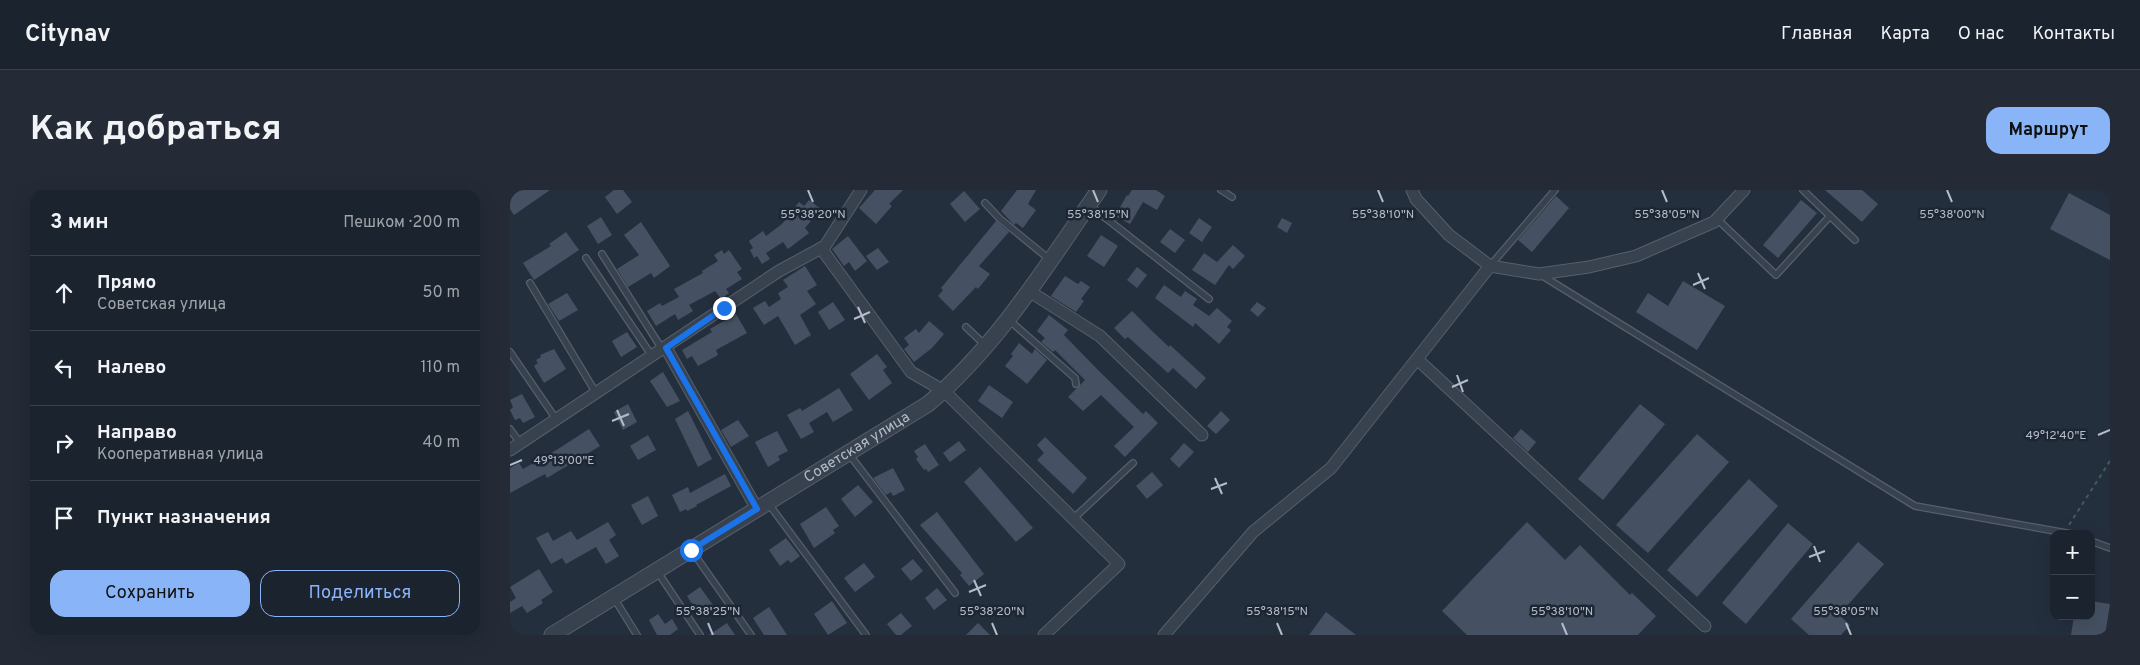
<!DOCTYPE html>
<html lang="ru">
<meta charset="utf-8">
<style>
:root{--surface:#1b232e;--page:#242b36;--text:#f1f3f6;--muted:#a0a4aa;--line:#39404a;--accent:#8ab4f8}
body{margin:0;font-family:Overpass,sans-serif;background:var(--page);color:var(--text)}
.controls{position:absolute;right:15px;bottom:15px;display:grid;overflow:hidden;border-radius:10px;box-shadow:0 5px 20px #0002}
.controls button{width:45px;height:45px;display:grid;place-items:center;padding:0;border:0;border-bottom:1px solid var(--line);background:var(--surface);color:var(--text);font:25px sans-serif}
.stop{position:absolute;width:15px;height:15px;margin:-11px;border:4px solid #1a73e8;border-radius:50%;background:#fff}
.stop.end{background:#1a73e8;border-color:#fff;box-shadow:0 1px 5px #0008}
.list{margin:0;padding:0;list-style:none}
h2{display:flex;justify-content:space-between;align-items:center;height:65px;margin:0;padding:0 20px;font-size:21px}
h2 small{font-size:16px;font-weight:400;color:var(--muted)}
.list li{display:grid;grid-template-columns:32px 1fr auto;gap:15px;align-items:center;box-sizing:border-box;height:75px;padding:0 20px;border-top:1px solid var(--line)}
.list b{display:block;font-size:19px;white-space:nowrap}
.list p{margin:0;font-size:16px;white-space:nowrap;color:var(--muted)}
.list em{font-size:16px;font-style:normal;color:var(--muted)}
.actions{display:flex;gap:10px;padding:15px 20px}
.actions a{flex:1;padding:11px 0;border:1px solid var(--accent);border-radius:15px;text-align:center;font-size:18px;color:var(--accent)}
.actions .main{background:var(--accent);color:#111}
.icon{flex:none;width:28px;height:28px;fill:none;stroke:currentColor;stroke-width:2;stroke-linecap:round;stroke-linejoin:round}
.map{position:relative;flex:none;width:1600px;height:445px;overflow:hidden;border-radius:15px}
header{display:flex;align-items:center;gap:30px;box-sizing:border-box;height:70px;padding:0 25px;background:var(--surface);border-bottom:1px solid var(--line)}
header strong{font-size:24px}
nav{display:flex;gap:28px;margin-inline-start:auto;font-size:18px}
.intro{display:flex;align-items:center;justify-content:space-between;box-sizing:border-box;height:120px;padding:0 30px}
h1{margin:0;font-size:35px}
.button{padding:12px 22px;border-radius:15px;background:var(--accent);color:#111;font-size:18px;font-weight:700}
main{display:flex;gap:30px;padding:0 30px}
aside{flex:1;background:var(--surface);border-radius:15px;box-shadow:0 5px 20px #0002}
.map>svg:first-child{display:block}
.building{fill:#455162}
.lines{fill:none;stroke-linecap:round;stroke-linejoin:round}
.service-casing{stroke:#565f6c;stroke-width:8}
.minor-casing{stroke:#565f6c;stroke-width:13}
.tertiary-casing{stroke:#565f6c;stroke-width:17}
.path{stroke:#44595c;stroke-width:2;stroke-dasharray:4 4;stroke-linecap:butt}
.service{stroke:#38414e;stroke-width:5.5}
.minor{stroke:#38414e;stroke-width:11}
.tertiary{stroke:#38414e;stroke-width:15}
.route{stroke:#1a73e8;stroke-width:6}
.ticks{fill:none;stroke:#b4bcc9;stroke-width:2}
.labels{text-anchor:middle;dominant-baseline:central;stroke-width:5;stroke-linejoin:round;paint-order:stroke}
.street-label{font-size:15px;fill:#b4bcc9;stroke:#1d2633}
.ticks-label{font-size:12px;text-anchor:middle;fill:#b4bcc9;stroke:#1d2633;stroke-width:5;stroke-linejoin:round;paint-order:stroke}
</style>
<header>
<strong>Citynav</strong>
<nav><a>Главная</a><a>Карта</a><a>О нас</a><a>Контакты</a></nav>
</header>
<div class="intro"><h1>Как добраться</h1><a class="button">Маршрут</a></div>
<main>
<aside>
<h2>3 мин<small>Пешком · 200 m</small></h2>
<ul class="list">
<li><svg class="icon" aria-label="ahead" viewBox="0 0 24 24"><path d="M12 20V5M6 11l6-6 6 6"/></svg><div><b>Прямо</b><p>Советская улица</p></div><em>50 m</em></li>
<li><svg class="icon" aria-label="left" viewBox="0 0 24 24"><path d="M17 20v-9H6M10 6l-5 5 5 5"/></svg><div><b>Налево</b></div><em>110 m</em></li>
<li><svg class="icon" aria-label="right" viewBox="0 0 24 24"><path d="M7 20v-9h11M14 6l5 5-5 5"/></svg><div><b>Направо</b><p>Кооперативная улица</p></div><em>40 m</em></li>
<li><svg class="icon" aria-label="arrive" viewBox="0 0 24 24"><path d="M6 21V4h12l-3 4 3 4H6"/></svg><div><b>Пункт назначения</b></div></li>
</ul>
<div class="actions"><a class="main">Сохранить</a><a>Поделиться</a></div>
</aside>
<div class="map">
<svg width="1600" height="445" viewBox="0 0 1600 445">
<rect width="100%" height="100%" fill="#242f3e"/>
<g class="building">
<polygon points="3,0 40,0 4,25 0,19 0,2"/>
<polygon points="104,0 113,0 122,12 107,24 95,7"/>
<polygon points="365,0 393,0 379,14 382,16 366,34 349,18"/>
<polygon points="507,0 526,0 518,14 526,20 513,38 506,33 504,35 491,21"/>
<polygon points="622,0 646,0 655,6 647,20 633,12 620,34 605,26 617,5 618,6"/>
<polygon points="1315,0 1352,0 1368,14 1352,32"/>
<polygon points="454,1 470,19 455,32 440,14"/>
<polygon points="1559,3 1600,25 1600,70 1540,39"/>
<polygon points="1046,6 1059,18 1022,62 1008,50"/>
<polygon points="299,10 311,19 295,38 299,43 278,59 273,52 256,63 260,69 252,74 247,66 244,68 240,60 243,58 239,51 253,41 256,46 272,34 289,12 294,16"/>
<polygon points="1291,10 1307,23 1268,68 1253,55"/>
<polygon points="91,27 102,45 88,54 77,36"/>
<polygon points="689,28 702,37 692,52 679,43"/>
<polygon points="772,28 782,33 777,43 767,37"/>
<polygon points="486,31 499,42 469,76 480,84 468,99 466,97 443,121 428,106 433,100 431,98"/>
<polygon points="131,32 160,76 144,88 141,83 118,97 107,79 129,65 114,45"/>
<polygon points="660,39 675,50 665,63 650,52"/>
<polygon points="56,42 69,60 24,90 13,73 41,56 39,54"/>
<polygon points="591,45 608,56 594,77 577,66"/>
<polygon points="338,46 357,71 345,81 339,72 334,76 322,59"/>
<polygon points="723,55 735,66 723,79 719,75 705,95 682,80 694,63 707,72"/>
<polygon points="368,58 379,72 367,80 356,66"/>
<polygon points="212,60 214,64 219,60 232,79 227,82 232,89 216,99 219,103 211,109 205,101 179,115 183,121 168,130 165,124 146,136 137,121 150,113 152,116 169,107 164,99 193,83 192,81 208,71 204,65"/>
<polygon points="295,76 307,95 297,101 306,114 290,125 301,145 285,155 268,126 254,135 243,118 255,111 259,117 271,109 268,103 278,97 273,90"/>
<polygon points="627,77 637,85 627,98 617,90"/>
<polygon points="555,86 568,94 571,91 580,97 571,109 574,111 566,122 541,106"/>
<polygon points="1173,91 1215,116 1187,160 1126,122 1138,103 1158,116"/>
<polygon points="654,95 671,107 675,101 687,109 683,115 699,126 707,118 722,131 717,137 721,140 709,154 685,133 683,137 645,108"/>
<polygon points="57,103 68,120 49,131 38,114"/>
<polygon points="323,112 335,130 319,140 308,122"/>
<polygon points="747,112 756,118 748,127 740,120"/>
<polygon points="622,121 641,140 659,157 660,155 696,188 686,199 663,178 658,183 618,147 615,149 604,138"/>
<polygon points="226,124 237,143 206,160 208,165 188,176 182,166 177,169 172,160 202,142 200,139"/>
<polygon points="539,125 558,140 554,145 587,179 633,224 636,221 648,233 615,267 604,256 624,237 591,205 573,221 558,207 575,190 545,160 543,162 531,152 535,148 527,141"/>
<polygon points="419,131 434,144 422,158 404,172 394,159 399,155 394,148 406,139 409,143"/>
<polygon points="117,142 127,157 111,167 102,151"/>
<polygon points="509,153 522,164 525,159 537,170 517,194 495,176 503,166 501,164"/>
<polygon points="44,159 56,179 34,193 24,176 28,173 26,170 31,167 30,165"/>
<polygon points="367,164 377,177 373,180 382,193 359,210 340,184"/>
<polygon points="153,182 170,211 157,217 140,191"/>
<polygon points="479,195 503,212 492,228 468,211"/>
<polygon points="329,198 343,220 323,232 317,222 299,233 304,242 291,249 277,225 290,218 292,221"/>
<polygon points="12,204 25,227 13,233 10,228 5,230 0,220 3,217 0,210"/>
<polygon points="118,214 127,232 113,240 104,222"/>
<polygon points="1130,214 1155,234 1093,310 1068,289"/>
<polygon points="178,221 202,269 188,277 165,229"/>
<polygon points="711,221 720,230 706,244 697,236"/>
<polygon points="228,230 239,246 221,257 211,240"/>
<polygon points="79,239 90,256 37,288 35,284 0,303 0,278 9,273 13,279 48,259"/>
<polygon points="1011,239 1026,252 1018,262 1003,248"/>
<polygon points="267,241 278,261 268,266 270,270 258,277 245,252"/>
<polygon points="1187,244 1219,272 1138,363 1106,335"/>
<polygon points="138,245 146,260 128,270 120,256"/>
<polygon points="535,247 577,288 563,304 527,270 534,263 527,255"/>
<polygon points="449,251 456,260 440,272 433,263"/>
<polygon points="674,253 684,262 669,278 660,269"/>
<polygon points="415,254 429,275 418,282 416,279 414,280 406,269 408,267 404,261"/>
<polygon points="470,277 523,338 506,352 454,292"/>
<polygon points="383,278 395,300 383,306 381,302 376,305 363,288"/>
<polygon points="642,282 653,295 637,309 626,296"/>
<polygon points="215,284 221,296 186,315 187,316 177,321 176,319 170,322 162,305 178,297 180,303"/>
<polygon points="1239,289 1268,316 1187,407 1157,380"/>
<polygon points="348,295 363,312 345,327 331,309"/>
<polygon points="138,306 148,326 132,335 121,315"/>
<polygon points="316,317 329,336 323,340 325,343 304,358 290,334"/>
<polygon points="427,322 474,384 459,396 450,385 452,383 410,335"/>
<polygon points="98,332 106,345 99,350 109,366 96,374 86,357 56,374 52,368 41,374 26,348 38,342 43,351 61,341 67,350"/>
<polygon points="1017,332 1055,370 1070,355 1120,405 1122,403 1146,426 1128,445 957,445 932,421"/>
<polygon points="1278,333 1303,354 1236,434 1212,413"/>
<polygon points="276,348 290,366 281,373 278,370 270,376 259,360"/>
<polygon points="1348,352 1374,374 1329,425 1340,435 1331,445 1299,445 1281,429"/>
<polygon points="403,369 413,381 401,391 391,379"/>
<polygon points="354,373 365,387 345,402 334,388"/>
<polygon points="29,379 43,402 31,410 33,413 17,423 12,416 0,423 0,412 6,408 0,397"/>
<polygon points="190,397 203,415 189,425 177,406"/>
<polygon points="427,398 437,410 424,420 415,408"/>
<polygon points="322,411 337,433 318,445 304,424"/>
<polygon points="1581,411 1600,414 1595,445 1561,445 1564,426 1581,426"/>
<polygon points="259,417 277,445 254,445 243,428"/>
<polygon points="816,422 846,445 799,445"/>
<polygon points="391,423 402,436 391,445 386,445 377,434"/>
<polygon points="148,424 155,434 162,429 168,439 160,445 147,445 139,430"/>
<polygon points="217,433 225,445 199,445"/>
<polygon points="468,433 480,445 456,445"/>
</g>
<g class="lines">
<g class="service-casing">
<g id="service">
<polyline points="711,0 722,7"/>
<polyline points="1293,0 1345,50"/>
<polyline points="475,13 490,29 539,69"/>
<polyline points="579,15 699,109"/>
<polyline points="1207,29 1266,85 1320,26"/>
<polyline points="92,64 152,159"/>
<polyline points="76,68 142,166"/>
<polyline points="980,76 1045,0"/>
<polyline points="1031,85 1405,316 1562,344"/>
<polyline points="20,93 86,203"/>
<polyline points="499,130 565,188 566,194"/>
<polyline points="456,137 475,155"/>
<polyline points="0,162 46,229"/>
<polyline points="0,239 10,253"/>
<polyline points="339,264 445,403"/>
<polyline points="258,313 356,445"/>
<polyline points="563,329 623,273"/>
<polyline points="1581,351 1600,358"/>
<polyline points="182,361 241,445"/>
<polyline points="147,381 190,445"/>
<polyline points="104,408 127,445"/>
</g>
</g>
<g class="minor-casing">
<g id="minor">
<polyline points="902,0 906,9 939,45 980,76 1029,84 1079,77 1126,66 1204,32 1234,0"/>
<polyline points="311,58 401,182 434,201 609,374 534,445"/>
<polyline points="519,101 590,146 692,245"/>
<polyline points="156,158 247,319"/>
<polyline points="907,169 1195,436"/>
<polyline points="0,260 269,81 315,56 351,0"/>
<polyline points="654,445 743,342 821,278 980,76"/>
</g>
</g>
<g class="tertiary-casing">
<g id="tertiary">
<path id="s1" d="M42 445 418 214C488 155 537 75 589 0"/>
</g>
</g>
<polyline class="path" points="1559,335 1600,271"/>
<use href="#service" class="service"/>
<use href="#minor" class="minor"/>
<use href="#tertiary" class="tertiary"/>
</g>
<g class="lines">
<polyline class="route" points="181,360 247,319 156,158 214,118"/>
</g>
<path class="ticks" d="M298 0 303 12M583 0 588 12M868 0 873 12M1152 0 1157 12M1437 0 1442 12M1188 83 1195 99M1183 95 1199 88M348 117 355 133M344 129 360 122M947 185 953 202M942 197 958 190M107 220 114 236M102 231 119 224M1588 245 1600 240M0 275 12 270M705 288 712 304M701 299 717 293M1304 356 1310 372M1299 367 1315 361M464 390 471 406M459 402 476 395M198 433 203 445M482 433 487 445M767 433 772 445M1052 433 1057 445M1336 433 1341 445"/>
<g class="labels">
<g class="street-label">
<text stroke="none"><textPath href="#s1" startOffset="358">Советская улица</textPath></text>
</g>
</g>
<g class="ticks-label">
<text x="303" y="28">55°38'20"N</text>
<text x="588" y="28">55°38'15"N</text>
<text x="1157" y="28">55°38'05"N</text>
<text x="1442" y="28">55°38'00"N</text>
<text x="873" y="28">55°38'10"N</text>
<text x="1546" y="249">49°12'40"E</text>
<text x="54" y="274">49°13'00"E</text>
<text x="198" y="425">55°38'25"N</text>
<text x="482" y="425">55°38'20"N</text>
<text x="767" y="425">55°38'15"N</text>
<text x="1052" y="425">55°38'10"N</text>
<text x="1336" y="425">55°38'05"N</text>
</g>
</svg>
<div class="controls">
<button>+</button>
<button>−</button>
</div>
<div class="stop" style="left:181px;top:360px"></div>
<div class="stop end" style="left:214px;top:118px"></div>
</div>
</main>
